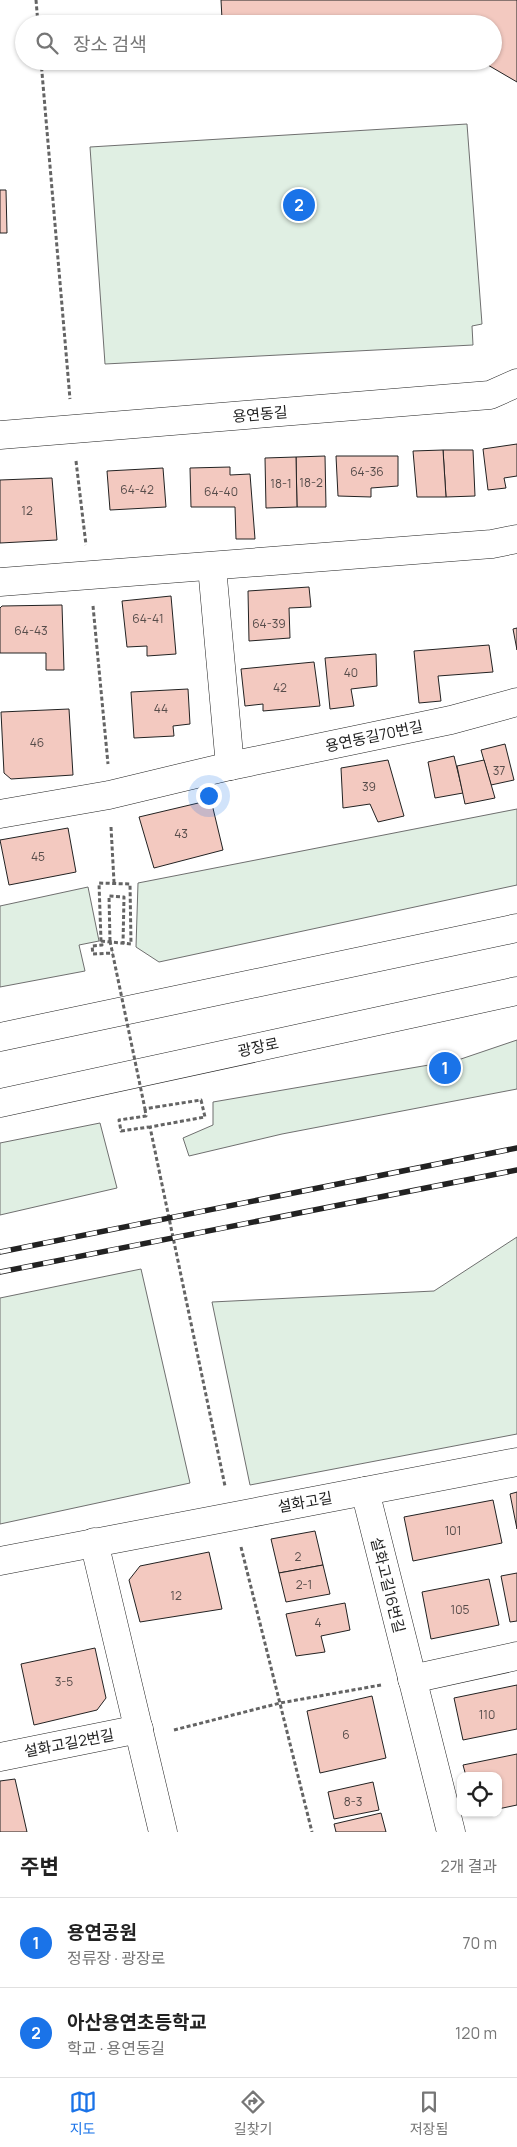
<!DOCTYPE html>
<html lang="ko">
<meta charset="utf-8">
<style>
:root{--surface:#fff;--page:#f6f6f6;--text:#222;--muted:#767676;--line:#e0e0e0;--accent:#1a73e8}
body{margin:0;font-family:Manrope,"Noto Sans KR",sans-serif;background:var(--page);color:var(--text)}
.controls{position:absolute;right:15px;bottom:15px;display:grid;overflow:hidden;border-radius:10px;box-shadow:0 1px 4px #0004}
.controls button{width:45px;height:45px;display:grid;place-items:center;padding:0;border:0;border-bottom:1px solid var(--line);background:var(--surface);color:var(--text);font:25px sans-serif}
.you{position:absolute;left:208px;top:795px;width:18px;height:18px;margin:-12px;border:4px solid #fff;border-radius:50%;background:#1a73e8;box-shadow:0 0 0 8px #1a73e833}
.badge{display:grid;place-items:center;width:32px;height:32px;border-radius:50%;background:var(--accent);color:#fff;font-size:16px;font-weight:700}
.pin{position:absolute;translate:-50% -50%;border:2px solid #fff;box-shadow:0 1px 5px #0006}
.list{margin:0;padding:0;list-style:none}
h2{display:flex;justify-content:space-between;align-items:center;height:65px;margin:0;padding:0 20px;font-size:21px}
h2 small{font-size:16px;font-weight:400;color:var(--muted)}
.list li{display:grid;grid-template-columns:32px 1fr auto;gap:15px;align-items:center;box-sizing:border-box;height:90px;padding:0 20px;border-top:1px solid var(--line)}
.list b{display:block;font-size:19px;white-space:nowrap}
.list p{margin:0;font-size:16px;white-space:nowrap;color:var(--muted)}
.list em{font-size:16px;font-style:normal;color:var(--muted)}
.icon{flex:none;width:28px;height:28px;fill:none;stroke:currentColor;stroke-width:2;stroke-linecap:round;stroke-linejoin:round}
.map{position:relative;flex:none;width:517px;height:1832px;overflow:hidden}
.search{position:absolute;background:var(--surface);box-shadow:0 1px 4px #0004;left:15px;right:15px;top:15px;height:55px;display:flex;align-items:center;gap:12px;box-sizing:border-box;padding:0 18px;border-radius:28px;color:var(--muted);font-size:19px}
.sheet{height:245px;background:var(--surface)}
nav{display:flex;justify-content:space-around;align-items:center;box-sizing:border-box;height:70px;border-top:1px solid var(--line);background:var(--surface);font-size:14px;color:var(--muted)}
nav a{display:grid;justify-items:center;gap:2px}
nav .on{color:var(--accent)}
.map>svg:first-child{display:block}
.green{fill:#e0efe3;stroke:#6f6f6f}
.building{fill:#f3c9c0;stroke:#222}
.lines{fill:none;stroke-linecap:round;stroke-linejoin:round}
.minor-casing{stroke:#222;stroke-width:29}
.major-casing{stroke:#222;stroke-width:29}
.path{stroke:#646464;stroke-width:3;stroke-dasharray:4 2.5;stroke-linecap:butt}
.minor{stroke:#fff;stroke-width:28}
.major{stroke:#fff;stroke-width:28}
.rail-casing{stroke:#222;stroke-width:5.5}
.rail{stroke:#fff;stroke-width:4;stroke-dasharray:11;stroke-linecap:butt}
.path-bridge{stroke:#646464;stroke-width:3;stroke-dasharray:4 2.5;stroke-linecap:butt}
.labels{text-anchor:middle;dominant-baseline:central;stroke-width:4;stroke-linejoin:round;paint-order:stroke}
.number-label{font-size:12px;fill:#564c4a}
.street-label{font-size:15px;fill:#222;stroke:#fff}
</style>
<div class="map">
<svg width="517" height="1832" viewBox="0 0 517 1832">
<rect width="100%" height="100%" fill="#fff"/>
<g class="green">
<polygon points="467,124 482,324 472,326 473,345 105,364 90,147"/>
<polygon points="517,809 517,885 159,962 136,947 138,883"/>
<polygon points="88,887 99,941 79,945 85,971 0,987 0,906"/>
<polygon points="517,1040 517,1089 282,1134 189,1156 183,1138 213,1125 213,1102 458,1060"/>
<polygon points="100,1123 117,1188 0,1215 0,1143"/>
<polygon points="517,1237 517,1434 250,1485 212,1302 434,1291"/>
<polygon points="141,1269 190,1483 0,1524 0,1298"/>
</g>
<g class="building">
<polygon points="221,0 517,0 517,82 481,61 493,61 493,24 246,24 246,17 222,19"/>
<polygon points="0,190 6,190 7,233 0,233"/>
<polygon points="517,444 517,476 504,478 506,488 488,490 483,449"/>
<polygon points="443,450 473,450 475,496 446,497"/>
<polygon points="443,450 446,497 417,497 413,451"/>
<polygon points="325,456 326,507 297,507 296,457"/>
<polygon points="336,456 398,456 398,486 371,488 371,497 338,496"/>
<polygon points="296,457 297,507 266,508 265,458"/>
<polygon points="230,467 230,475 250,474 255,539 236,539 235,507 191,507 190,468"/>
<polygon points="163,468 166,507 110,510 107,471"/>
<polygon points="52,478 57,540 0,543 0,480"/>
<polygon points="309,587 311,607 289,608 290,638 249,641 248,591"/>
<polygon points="171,596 176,654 147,656 147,646 127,647 122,601"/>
<polygon points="62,605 64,670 46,670 46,653 0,653 0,608 2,606"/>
<polygon points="517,628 517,650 513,629"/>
<polygon points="489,645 493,672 438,676 441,701 419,703 414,651"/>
<polygon points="376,654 377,686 351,689 354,706 330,709 325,658"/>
<polygon points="314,662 320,706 263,711 263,704 245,706 241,669"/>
<polygon points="188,689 190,724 173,726 174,736 134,738 131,692"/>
<polygon points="69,709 73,775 11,779 4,773 1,712"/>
<polygon points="505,744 514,780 491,785 481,750"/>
<polygon points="454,756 463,793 435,798 428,762"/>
<polygon points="388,760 404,816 378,822 370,804 343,808 341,768"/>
<polygon points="484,760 495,798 465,804 457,766"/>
<polygon points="211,800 223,850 154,868 139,817"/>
<polygon points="68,828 76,872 9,885 0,840"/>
<polygon points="517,1492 517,1529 510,1494"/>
<polygon points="493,1500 502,1543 413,1561 404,1517"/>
<polygon points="315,1531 323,1565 279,1573 271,1539"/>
<polygon points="209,1552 222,1609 140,1622 129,1580 140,1566"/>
<polygon points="323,1565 330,1594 286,1602 279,1573"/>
<polygon points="517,1573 517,1621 510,1622 501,1576"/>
<polygon points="489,1579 499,1625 431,1639 422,1592"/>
<polygon points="345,1603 350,1630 321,1636 325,1652 296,1656 286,1614"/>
<polygon points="95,1648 106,1698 97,1710 34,1725 21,1664"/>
<polygon points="517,1685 517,1729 463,1740 454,1698"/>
<polygon points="372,1696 386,1758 320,1773 307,1711"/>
<polygon points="517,1754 517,1805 498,1809 498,1776 466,1776 463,1765"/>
<polygon points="15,1779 27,1832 0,1832 0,1781"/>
<polygon points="373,1782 379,1810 334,1819 328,1792"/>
<polygon points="381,1813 386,1832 336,1832 334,1824"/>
</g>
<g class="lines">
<g class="minor-casing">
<g id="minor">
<polyline points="0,435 490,395 517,383"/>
<polyline points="212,567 230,766"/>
<polyline points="0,582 492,544 517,539"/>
<polyline points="0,814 109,795 230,766 451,720 517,702"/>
<polyline points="365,1491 451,1832"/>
<polyline points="94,1542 163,1832"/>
<polyline points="0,1561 517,1462"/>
<polyline points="412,1679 517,1656"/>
<polyline points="0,1757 139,1729"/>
</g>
</g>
<g class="major-casing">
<g id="major">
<polyline points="0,1037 517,928"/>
<polyline points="0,1103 517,991"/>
</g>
</g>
<g class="path">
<polyline points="36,0 38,24"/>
<polyline points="41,61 70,399"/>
<polyline points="76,461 86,545"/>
<polyline points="93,606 108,764"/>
<polyline points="111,827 114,882"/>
<polyline points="101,941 131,944 130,884 99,883 101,941 102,945 92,946 93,954 113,953"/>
<polyline points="110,941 109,896 124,897 123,944"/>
<polyline points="156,1107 201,1100 205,1117 150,1127 225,1486"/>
<polyline points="145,1109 146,1116 119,1120 121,1131 149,1127"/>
<polyline points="241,1547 312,1832"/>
<polyline points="174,1730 280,1703 381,1685"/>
</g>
<use href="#minor" class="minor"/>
<use href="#major" class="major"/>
<g class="rail-casing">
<g id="rail">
<polyline points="0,1252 517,1148"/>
<polyline points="0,1272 517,1170"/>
</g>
</g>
<use href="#rail" class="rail"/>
<polyline class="path-bridge" points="110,941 145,1109 156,1107"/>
</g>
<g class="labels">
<g class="number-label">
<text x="367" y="471">64-36</text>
<text x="311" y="482">18-2</text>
<text x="281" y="483">18-1</text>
<text x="137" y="489">64-42</text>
<text x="221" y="491">64-40</text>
<text x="27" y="510">12</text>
<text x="148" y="618">64-41</text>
<text x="269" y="623">64-39</text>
<text x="31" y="630">64-43</text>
<text x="351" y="672">40</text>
<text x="280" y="687">42</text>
<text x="161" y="708">44</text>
<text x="37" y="742">46</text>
<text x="499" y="770">37</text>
<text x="369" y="786">39</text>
<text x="181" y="833">43</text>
<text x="38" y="856">45</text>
<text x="453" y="1530">101</text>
<text x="298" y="1556">2</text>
<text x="304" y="1584">2-1</text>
<text x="176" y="1595">12</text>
<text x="460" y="1609">105</text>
<text x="318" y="1622">4</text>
<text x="64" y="1681">3-5</text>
<text x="487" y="1714">110</text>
<text x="346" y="1734">6</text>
<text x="353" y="1801">8-3</text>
</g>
<g class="street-label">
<text transform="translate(260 414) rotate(-5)">용연동길</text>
<text transform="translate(374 736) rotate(-12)">용연동길70번길</text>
<text transform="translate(258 1047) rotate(-12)">광장로</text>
<text transform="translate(305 1502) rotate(-10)">설화고길</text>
<text transform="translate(388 1585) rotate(76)">설화고길16번길</text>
<text transform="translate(69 1743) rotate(-11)">설화고길2번길</text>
</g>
</g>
</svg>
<div class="controls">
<button><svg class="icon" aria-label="locate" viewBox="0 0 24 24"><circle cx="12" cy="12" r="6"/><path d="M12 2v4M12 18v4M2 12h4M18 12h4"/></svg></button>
</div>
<div class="you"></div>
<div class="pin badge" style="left:445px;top:1068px">1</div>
<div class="pin badge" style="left:299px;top:205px">2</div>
<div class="search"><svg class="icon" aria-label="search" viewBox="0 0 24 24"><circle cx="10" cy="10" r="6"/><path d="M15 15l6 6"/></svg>장소 검색</div>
</div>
<section class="sheet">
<h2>주변<small>2개 결과</small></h2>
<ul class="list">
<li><span class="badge">1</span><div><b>용연공원</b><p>정류장 · 광장로</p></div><em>70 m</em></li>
<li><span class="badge">2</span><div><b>아산용연초등학교</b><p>학교 · 용연동길</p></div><em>120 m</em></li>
</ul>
</section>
<nav>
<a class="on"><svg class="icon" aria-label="map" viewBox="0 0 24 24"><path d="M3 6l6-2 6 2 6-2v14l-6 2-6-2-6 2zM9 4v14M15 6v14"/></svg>지도</a>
<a><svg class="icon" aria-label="directions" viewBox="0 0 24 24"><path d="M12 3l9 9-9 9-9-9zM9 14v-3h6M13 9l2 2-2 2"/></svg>길찾기</a>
<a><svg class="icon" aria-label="saved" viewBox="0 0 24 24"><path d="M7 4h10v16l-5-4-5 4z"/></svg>저장됨</a>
</nav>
